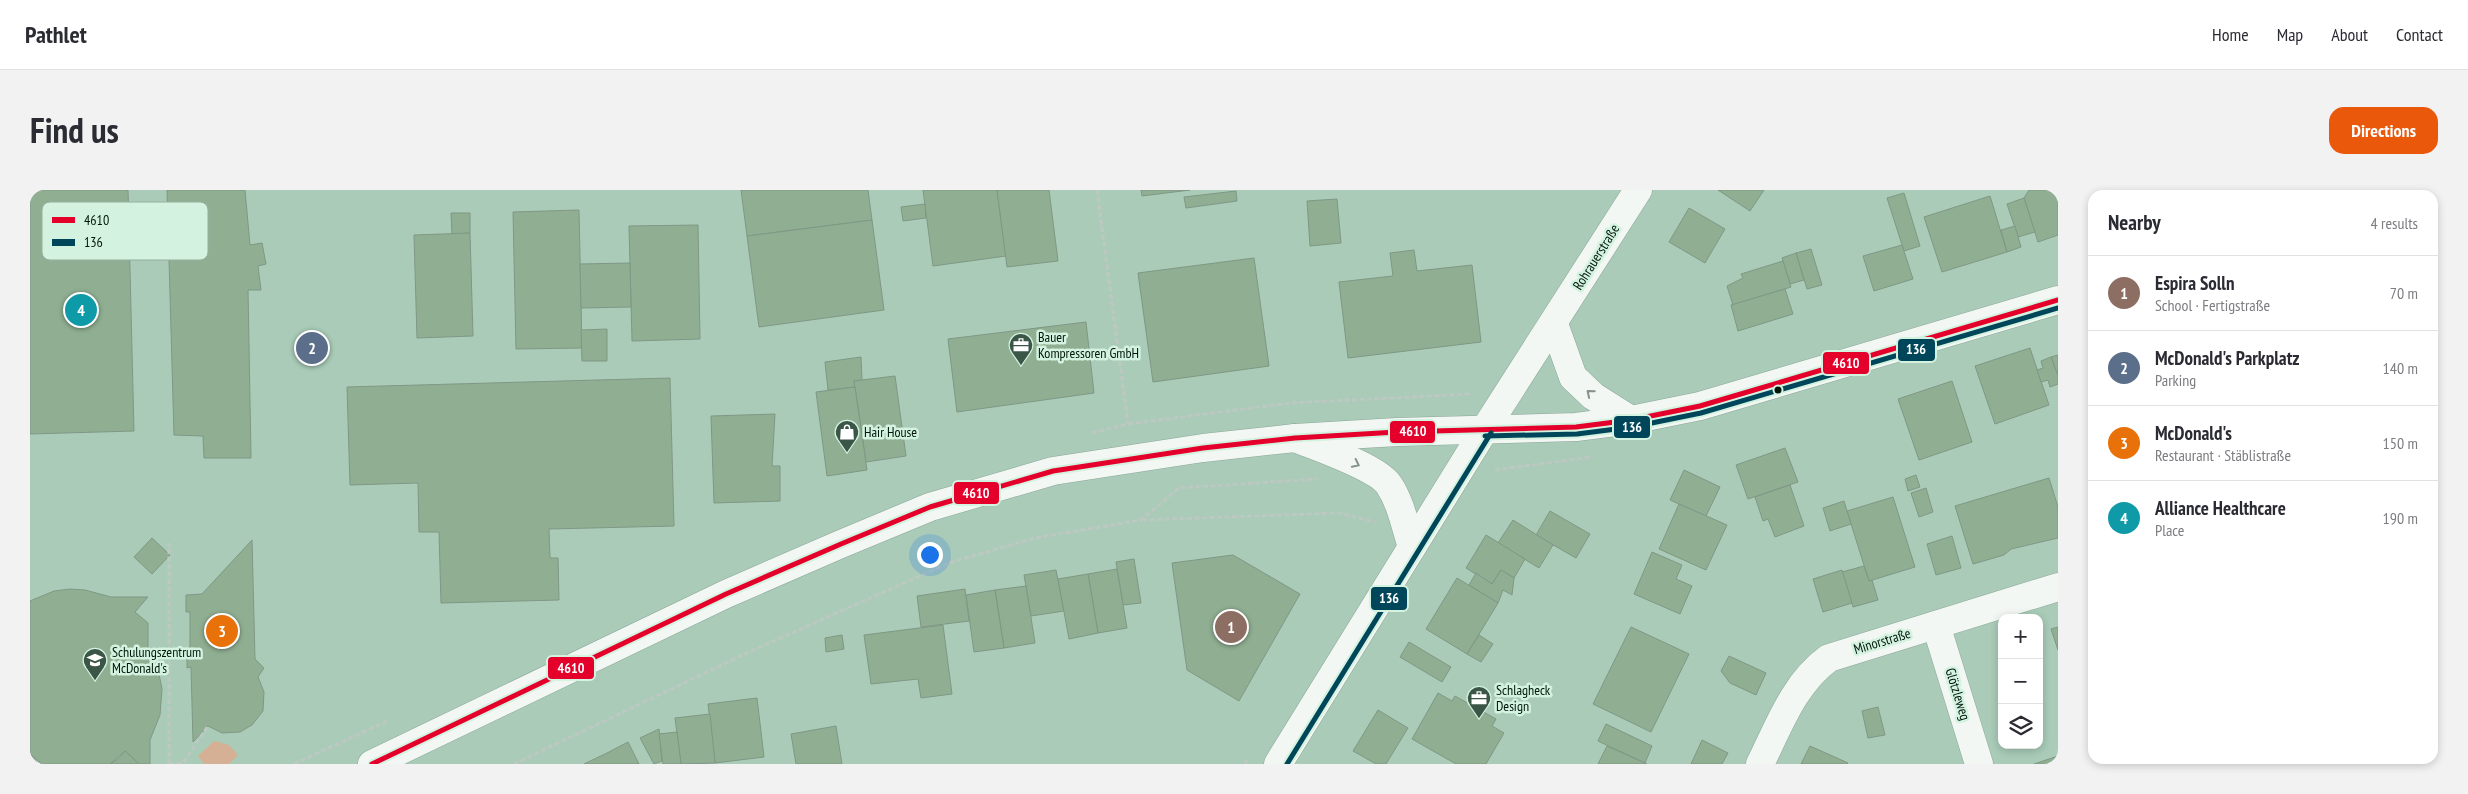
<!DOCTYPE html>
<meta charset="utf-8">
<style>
:root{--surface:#fff;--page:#f2f2f3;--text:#2b2b33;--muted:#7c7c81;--line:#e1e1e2;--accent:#ea580c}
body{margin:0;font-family:"PT Sans Narrow",sans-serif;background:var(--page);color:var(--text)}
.controls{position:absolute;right:15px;bottom:15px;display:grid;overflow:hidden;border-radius:10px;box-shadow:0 2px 8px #0003}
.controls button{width:45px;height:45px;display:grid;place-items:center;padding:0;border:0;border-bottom:1px solid var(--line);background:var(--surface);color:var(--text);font:25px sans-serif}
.you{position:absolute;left:899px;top:364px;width:18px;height:18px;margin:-12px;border:4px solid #fff;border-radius:50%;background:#1a73e8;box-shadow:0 0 0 8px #1a73e833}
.badge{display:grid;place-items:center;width:32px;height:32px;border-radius:50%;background:var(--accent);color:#fff;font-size:16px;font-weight:700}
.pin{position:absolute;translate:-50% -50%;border:2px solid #fff;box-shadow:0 1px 5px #0006}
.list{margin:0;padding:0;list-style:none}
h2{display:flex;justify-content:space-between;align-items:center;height:65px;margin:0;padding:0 20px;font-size:21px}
h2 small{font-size:16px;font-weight:400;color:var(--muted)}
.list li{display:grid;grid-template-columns:32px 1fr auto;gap:15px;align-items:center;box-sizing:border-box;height:75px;padding:0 20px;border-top:1px solid var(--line)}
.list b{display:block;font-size:19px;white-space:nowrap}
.list p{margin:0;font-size:16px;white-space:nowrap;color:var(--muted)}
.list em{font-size:16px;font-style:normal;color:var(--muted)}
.icon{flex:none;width:28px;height:28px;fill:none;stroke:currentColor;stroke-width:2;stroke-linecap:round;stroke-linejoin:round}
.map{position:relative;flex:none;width:2028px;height:574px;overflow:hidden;border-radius:15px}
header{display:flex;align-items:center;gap:30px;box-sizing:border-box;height:70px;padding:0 25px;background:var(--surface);border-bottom:1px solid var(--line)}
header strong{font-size:24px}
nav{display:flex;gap:28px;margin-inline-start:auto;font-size:18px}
.intro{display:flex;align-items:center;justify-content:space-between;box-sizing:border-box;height:120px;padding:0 30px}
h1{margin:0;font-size:35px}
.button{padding:12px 22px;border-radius:15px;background:var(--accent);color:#fff;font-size:18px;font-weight:700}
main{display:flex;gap:30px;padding:0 30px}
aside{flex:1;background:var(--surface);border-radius:15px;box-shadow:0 2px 8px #0003}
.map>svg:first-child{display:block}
.green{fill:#d6b095}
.building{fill:#90af92;stroke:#809785}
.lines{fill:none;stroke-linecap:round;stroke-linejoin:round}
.street-casing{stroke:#8ca798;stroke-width:29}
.secondary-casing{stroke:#8ca798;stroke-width:29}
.path{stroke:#bdc8c2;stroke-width:3;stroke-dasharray:5 2.5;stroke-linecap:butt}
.street{stroke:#f2f7f4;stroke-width:28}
.secondary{stroke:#f2f7f4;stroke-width:28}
.bus-1-casing{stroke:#d4f2e0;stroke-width:9}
.bus-2-casing{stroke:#d4f2e0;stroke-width:9}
.bus-1{stroke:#e4002b;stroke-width:5}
.bus-2{stroke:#00465a;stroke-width:5}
.oneway{stroke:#85928b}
.bus-dot{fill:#00160a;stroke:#d4f2e0;stroke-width:2}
.labels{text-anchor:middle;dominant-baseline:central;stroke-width:5;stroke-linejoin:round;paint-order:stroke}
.street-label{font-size:14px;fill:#00160a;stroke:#d4f2e0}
.poi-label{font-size:14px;fill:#00160a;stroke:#d4f2e0;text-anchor:start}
.key{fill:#d4f2e0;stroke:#94b0a0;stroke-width:1}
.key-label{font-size:14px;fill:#00160a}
.line-badge{stroke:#d4f2e0;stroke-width:2}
.badge-label{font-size:14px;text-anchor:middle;font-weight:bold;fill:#fff}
</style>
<header>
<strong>Pathlet</strong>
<nav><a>Home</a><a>Map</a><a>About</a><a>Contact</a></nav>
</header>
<div class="intro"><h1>Find us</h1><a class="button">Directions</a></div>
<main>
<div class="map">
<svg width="2028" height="574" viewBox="0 0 2028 574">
<rect width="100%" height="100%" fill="#a9cbb8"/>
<polygon class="green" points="184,551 199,555 208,565 199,574 174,574 168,566"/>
<g class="building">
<polygon points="0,0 98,0 104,241 0,244"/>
<polygon points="137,0 215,0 220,55 232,53 236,74 228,76 231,100 218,100 221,268 174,268 173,246 144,245"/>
<polygon points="711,0 838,0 842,30 717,46"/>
<polygon points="893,0 967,0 976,66 903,76"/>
<polygon points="967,0 1019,0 1028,71 977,77"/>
<polygon points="1111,0 1160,0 1112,6"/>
<polygon points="1688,0 1734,0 1720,21"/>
<polygon points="1999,0 2028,0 2028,45 2008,52 1994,8"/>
<polygon points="1206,1 1207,11 1156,18 1154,7"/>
<polygon points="1874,3 1890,56 1874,61 1857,8"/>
<polygon points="1960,6 1977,62 1912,82 1894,27"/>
<polygon points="1994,8 2005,42 1988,47 1977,14"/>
<polygon points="1307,9 1311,53 1280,56 1277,11"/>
<polygon points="895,14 896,28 873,31 871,17"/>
<polygon points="1659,18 1695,39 1675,73 1639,52"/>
<polygon points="549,20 552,158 486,159 483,22"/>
<polygon points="421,23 440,23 440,43 422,44"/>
<polygon points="842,30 854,120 729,137 717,46"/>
<polygon points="668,35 670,149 602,151 599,36"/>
<polygon points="1985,36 1991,57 1977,62 1971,40"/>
<polygon points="440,43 443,146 387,148 384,45"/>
<polygon points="1872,55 1883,89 1844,101 1833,66"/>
<polygon points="1781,59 1792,95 1777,99 1766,63"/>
<polygon points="1384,60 1387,81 1442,75 1451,152 1318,168 1309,92 1363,86 1360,63"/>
<polygon points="1766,63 1774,90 1760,94 1752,68"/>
<polygon points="1224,68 1239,176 1123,192 1108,83"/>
<polygon points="1753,71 1761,97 1703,115 1697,96 1713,88 1711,84"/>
<polygon points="600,73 601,117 551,118 550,74"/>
<polygon points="1755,99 1763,124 1708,141 1701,115"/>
<polygon points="1056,132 1064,203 927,222 918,149"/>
<polygon points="577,139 577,171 552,171 551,140"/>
<polygon points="2000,158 2019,215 1965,234 1945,176"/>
<polygon points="2028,165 2028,186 2021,167"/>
<polygon points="831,167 832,190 824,191 825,197 798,200 795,172"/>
<polygon points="2021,167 2028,186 2028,194 2020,197 2018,190 2011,192 2007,180 2013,178 2011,171"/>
<polygon points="865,186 876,266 836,272 824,191"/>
<polygon points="640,188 644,336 519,339 520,368 528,368 529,410 411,413 409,342 389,342 388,293 320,295 317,197"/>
<polygon points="1922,191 1942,252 1889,270 1868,209"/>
<polygon points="825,197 837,280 797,286 786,202"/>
<polygon points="745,224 742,276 750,276 750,311 684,313 681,226"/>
<polygon points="1755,258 1768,292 1718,309 1706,275"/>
<polygon points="1654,280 1690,297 1676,326 1640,310"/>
<polygon points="1886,285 1890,297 1878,301 1875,289"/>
<polygon points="2019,288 2028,317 2028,348 1981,359 1974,365 1943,374 1925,316"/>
<polygon points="1760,295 1774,336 1745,347 1738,329 1733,331 1725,307"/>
<polygon points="1896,298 1903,322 1889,327 1881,303"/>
<polygon points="1863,307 1885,377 1839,391 1817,321"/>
<polygon points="1814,311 1821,334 1800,341 1793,318"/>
<polygon points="1649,314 1697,335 1676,380 1629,359"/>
<polygon points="1520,321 1560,344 1546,368 1506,345"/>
<polygon points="1483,330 1523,355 1509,378 1468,353"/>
<polygon points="1456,345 1495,369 1484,388 1471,380 1462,394 1436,378"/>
<polygon points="1922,346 1931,378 1906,385 1897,354"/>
<polygon points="122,348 140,365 122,384 104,367"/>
<polygon points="222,350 225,469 234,478 228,487 234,502 233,521 222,535 210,542 192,543 178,536 163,552 161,477 157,478 157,460 160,459 160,422 156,422 156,405 172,404"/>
<polygon points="1622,362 1652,375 1646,389 1662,396 1650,424 1604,404"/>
<polygon points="1203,365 1270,404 1209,511 1157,480 1142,373"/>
<polygon points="1104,369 1111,413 1093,415 1086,372"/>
<polygon points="1834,376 1839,391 1842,390 1848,410 1823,417 1812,382"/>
<polygon points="1087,379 1097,438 1068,443 1058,384"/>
<polygon points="1026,380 1034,421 1001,426 994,385"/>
<polygon points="1471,380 1484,388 1482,405 1473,400 1468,413 1439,395 1446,383 1462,394"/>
<polygon points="1812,380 1822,413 1793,422 1783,389"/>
<polygon points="1058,384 1068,443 1039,449 1028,389"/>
<polygon points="1427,388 1468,413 1437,464 1396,439"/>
<polygon points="996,396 1005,453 974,458 965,400"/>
<polygon points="40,399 55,400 81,407 118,407 105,422 118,433 118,464 129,484 132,499 130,525 120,550 120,574 109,574 95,561 80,574 12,574 0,564 0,411 24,401"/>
<polygon points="935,399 939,431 891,437 887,406"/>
<polygon points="965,400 974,458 944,462 936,405"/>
<polygon points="913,435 922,504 891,508 888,489 841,494 834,445"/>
<polygon points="1601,437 1659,464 1621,542 1563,514"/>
<polygon points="2028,437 2028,460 2021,439"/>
<polygon points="812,445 814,459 796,462 795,448"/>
<polygon points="1449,445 1463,454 1451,472 1437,464"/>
<polygon points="1379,452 1421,477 1412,492 1370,467"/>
<polygon points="1699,466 1736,483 1726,505 1700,493 1691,481"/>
<polygon points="1408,503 1422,511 1425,506 1466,529 1462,536 1474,543 1456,574 1426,574 1382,549"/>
<polygon points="727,508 734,567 685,573 678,514"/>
<polygon points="1848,517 1855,545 1838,548 1832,521"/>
<polygon points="1348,520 1378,538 1356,574 1346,574 1323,561"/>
<polygon points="680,524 685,573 651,574 645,528"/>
<polygon points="1576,534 1622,556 1615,573 1568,551"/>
<polygon points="806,536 812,574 766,574 761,544"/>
<polygon points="629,539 632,571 624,574 610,548"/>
<polygon points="647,542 651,574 633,574 629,544"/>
<polygon points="1672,550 1698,563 1692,574 1661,574"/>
<polygon points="598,552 609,574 554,574 577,563"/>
<polygon points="1577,556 1615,573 1617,574 1568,574"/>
<polygon points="1780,556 1818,573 1817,574 1771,574"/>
<polygon points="95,561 109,574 80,574 88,569"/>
<polygon points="0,564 7,572 12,574 0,574"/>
<polygon points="2028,566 2028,574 2004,574"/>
</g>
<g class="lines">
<g class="street-casing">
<g id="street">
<polyline points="1524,134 1543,187 1563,206 1601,230"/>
<path d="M1265 248C1287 257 1347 277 1359 295 1371 313 1375 336 1382 357"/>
<polyline points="1906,435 1949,574"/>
<polyline points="1248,574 1455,239 1608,0"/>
<path d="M1730 574C1749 536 1764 493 1799 468L2028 397"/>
</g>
</g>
<g class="secondary-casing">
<polyline id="secondary" points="342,574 696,404 811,354 900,317 1023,281 1173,258 1265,248 1367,242 1546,237 1601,230 1670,216 2028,110"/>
</g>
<g class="path">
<polyline points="1067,0 1098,234"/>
<polyline points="1062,243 1098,234 1260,213 1441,204"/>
<polyline points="1465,280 1562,267"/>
<polyline points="1112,330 1309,323 1345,332"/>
<polyline points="139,574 139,353"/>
<polyline points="139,574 153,573 178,536"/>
<polyline points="264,574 357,531"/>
<polyline points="484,574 719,462 919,373 1005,348 1111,330 1149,298 1287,289"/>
<polyline points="1215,574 1218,568"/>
</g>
<use href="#street" class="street"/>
<use href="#secondary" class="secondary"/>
<g class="bus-1-casing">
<polyline id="bus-1" points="342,574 696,404 811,354 900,317 1023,281 1173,258 1265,248 1367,242 1546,237 1601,230 1670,216 2028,110"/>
</g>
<g class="bus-2-casing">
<g id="bus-2">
<polyline points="1455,246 1547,244 1602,237 1671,223 2028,118"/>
<polyline points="1257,574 1461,243"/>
</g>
</g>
<use href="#bus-1" class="bus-1"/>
<use href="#bus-2" class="bus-2"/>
</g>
<defs><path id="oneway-chevron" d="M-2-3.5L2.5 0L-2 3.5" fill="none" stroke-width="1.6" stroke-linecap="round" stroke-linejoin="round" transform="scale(1.25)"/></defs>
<g class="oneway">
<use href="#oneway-chevron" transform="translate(1560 203) rotate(-140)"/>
<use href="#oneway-chevron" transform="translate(1326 274) rotate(26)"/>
</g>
<defs>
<g id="office-pin" transform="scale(1.25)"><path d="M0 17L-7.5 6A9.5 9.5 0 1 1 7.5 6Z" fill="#3b5547" stroke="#d4f2e0"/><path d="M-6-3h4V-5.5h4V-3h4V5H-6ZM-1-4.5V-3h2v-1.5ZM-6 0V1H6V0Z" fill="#fff"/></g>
<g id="shop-pin" transform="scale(1.25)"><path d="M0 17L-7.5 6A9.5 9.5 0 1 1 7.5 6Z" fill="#3b5547" stroke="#d4f2e0"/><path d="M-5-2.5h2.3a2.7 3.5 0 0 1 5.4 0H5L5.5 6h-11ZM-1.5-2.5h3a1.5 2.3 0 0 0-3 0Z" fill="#fff"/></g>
<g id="school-pin" transform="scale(1.25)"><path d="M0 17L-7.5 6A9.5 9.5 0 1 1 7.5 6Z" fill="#3b5547" stroke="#d4f2e0"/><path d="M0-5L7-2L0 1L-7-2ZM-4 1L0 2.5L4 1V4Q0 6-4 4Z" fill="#fff"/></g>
</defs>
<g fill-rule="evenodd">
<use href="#office-pin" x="991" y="155"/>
<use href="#shop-pin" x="817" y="242"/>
<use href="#school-pin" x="65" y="470"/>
<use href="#office-pin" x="1449" y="508"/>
</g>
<circle class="bus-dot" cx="1748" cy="200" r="4.5"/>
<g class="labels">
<g class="street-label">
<text transform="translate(1566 67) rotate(-58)">Rohrauerstraße</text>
<text transform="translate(1852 451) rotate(-17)">Minorstraße</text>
<text transform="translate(1928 504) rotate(73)">Glötzleweg</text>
</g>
<g class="poi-label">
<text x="1008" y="147">Bauer<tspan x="1008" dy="16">Kompressoren GmbH</tspan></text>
<text x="834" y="242">Hair House</text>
<text x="82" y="462">Schulungszentrum<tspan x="82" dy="16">McDonald's</tspan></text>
<text x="1466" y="500">Schlagheck<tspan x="1466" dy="16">Design</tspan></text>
</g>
</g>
<rect x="12" y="12" width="166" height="58" rx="8" class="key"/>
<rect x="22" y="27" width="23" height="6" fill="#e4002b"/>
<rect x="22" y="49" width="23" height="7" fill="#00465a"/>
<g class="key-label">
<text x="54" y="35">4610</text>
<text x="54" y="57">136</text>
</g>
<g class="line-badge">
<rect x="1867" y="148" width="39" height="24" rx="5" fill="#00465a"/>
<rect x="1792" y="161" width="48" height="24" rx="5" fill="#e4002b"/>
<rect x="1583" y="225" width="38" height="24" rx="5" fill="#00465a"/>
<rect x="1359" y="230" width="47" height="24" rx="5" fill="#e4002b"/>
<rect x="923" y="291" width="47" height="24" rx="5" fill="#e4002b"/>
<rect x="1340" y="396" width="38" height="25" rx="5" fill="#00465a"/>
<rect x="517" y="466" width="48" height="24" rx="5" fill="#e4002b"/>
</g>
<g class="badge-label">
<text x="1886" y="164">136</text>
<text x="1816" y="178">4610</text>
<text x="1602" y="242">136</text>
<text x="1383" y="246">4610</text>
<text x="946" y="308">4610</text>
<text x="1359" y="413">136</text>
<text x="541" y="483">4610</text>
</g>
</svg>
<div class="controls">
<button>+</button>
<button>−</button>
<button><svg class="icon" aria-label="layers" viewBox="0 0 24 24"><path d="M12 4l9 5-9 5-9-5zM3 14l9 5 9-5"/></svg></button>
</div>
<div class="you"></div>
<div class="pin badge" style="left:1201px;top:437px;background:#8d6e63">1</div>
<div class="pin badge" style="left:282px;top:158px;background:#5c6f8a">2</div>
<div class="pin badge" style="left:192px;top:441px;background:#e8710a">3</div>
<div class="pin badge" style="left:51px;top:120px;background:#0f9aa8">4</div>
</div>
<aside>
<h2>Nearby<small>4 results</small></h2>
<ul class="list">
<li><span class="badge" style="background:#8d6e63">1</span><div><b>Espira Solln</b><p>School · Fertigstraße</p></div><em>70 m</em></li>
<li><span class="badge" style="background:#5c6f8a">2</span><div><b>McDonald's Parkplatz</b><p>Parking</p></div><em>140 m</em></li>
<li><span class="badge" style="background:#e8710a">3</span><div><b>McDonald's</b><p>Restaurant · Stäblistraße</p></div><em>150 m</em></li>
<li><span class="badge" style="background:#0f9aa8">4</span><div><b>Alliance Healthcare</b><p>Place</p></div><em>190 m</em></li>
</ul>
</aside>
</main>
